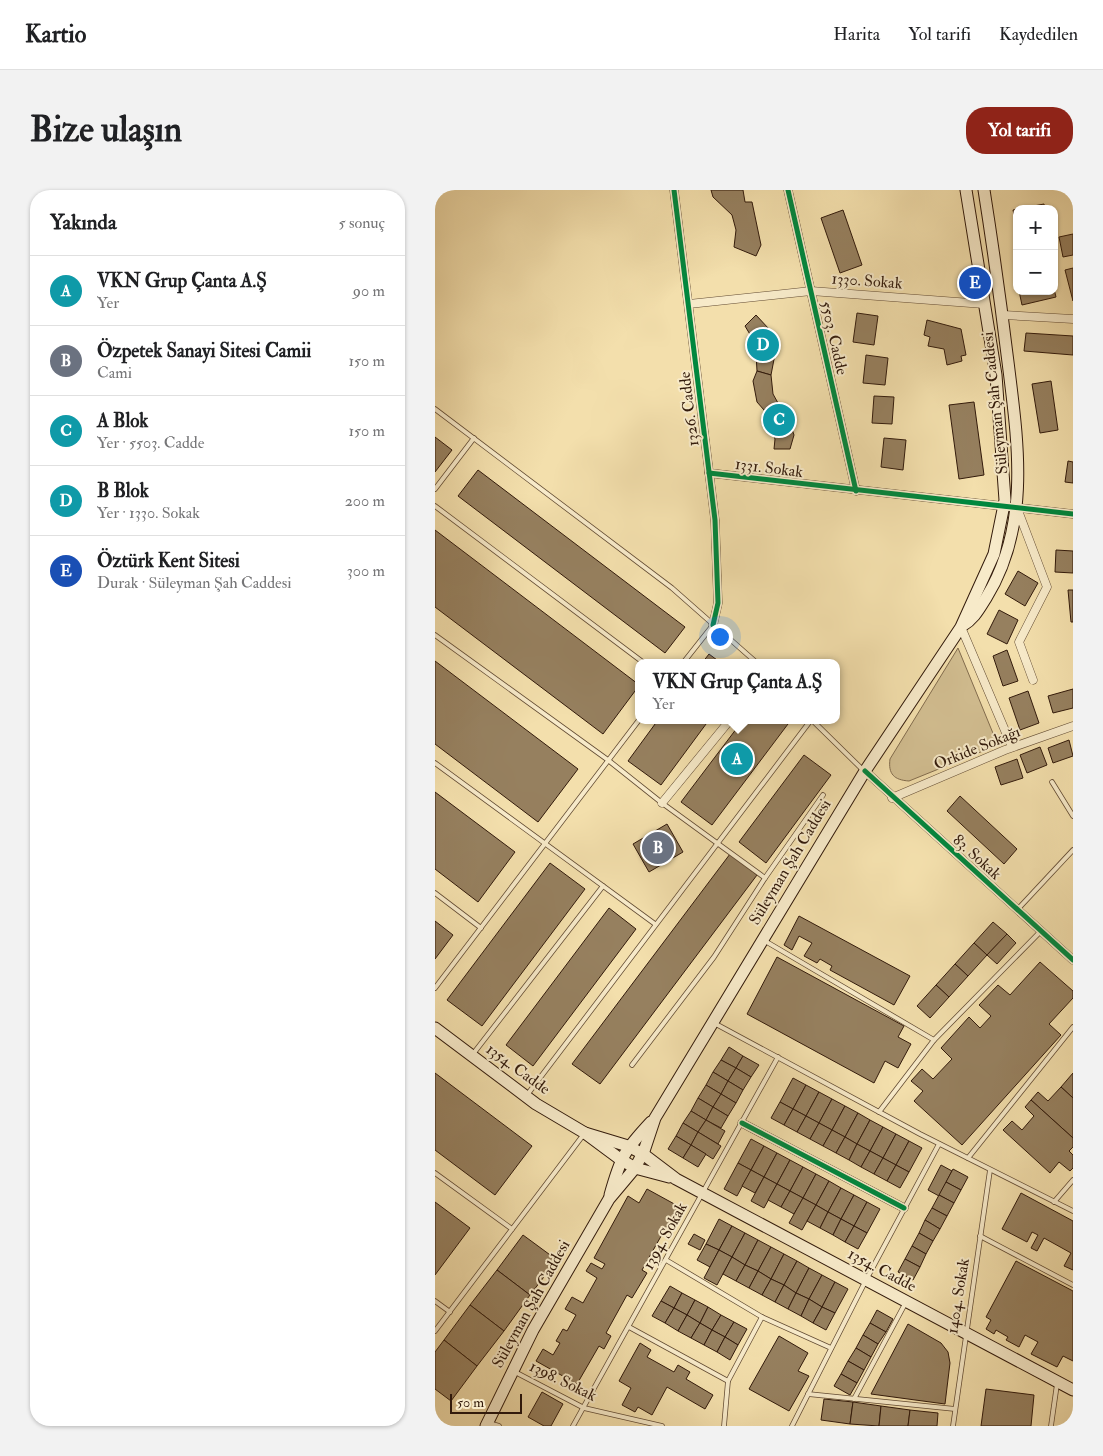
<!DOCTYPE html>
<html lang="tr">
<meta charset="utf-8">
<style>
:root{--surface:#fff;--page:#f2f2f2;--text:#202124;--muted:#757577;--line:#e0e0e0;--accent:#8f2418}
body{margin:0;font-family:"IM FELL Double Pica",serif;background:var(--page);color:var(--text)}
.controls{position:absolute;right:15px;top:15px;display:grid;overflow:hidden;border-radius:10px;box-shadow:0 1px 4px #0004}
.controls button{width:45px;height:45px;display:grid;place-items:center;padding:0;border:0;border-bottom:1px solid var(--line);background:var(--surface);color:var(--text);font:25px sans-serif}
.scale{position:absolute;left:15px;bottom:12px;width:72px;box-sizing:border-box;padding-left:5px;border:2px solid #321a0b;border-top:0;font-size:14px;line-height:18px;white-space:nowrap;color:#321a0b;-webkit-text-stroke:4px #f7eac9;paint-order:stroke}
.you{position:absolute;left:284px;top:446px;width:18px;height:18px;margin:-12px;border:4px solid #fff;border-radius:50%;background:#1a73e8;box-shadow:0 0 0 8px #1a73e833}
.badge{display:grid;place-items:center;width:32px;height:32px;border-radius:50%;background:var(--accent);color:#fff;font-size:16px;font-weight:700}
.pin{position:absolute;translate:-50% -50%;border:2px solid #fff;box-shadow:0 1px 5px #0006}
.popup{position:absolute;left:200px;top:469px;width:205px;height:65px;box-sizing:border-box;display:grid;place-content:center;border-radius:10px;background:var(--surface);filter:drop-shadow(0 1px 4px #0005);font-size:16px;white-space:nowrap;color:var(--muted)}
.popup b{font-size:19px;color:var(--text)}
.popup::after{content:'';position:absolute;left:50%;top:100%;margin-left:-10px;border:10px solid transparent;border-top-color:var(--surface)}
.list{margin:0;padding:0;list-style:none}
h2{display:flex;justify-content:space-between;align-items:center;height:65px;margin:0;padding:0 20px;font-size:21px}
h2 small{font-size:16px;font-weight:400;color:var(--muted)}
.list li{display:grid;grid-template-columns:32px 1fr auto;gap:15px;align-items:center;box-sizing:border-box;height:70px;padding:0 20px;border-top:1px solid var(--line)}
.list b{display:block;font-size:19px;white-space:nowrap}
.list p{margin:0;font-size:16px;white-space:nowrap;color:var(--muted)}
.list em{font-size:16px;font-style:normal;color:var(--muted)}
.map{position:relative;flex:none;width:638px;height:1236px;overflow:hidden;border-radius:20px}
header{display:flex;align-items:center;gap:30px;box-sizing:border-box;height:70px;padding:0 25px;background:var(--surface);border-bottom:1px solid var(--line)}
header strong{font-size:24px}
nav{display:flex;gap:28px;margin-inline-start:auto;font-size:18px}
.intro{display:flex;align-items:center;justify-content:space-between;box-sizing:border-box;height:120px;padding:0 30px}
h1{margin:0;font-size:35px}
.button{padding:12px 22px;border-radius:20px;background:var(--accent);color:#fff;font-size:18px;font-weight:700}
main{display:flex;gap:30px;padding:0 30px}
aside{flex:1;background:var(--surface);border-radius:20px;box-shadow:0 1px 4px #0004}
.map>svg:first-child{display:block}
.green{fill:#d2be91;stroke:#826c4e}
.building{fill:#96805f;stroke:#321a0b}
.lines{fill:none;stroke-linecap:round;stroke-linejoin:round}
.lane-casing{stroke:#624b33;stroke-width:5.5}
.street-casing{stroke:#624b33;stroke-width:9}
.secondary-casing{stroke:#321a0b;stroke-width:13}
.lane{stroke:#f7eac9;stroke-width:4}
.street{stroke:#f7eac9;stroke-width:8}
.secondary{stroke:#f7eac9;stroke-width:11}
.cycleway-casing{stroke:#f7eac9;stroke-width:8}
.cycleway{stroke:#00873e;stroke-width:5}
.labels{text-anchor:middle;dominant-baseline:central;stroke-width:4;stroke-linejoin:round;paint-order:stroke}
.street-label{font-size:16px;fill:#321a0b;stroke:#f7eac9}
</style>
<header>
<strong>Kartio</strong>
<nav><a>Harita</a><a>Yol tarifi</a><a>Kaydedilen</a></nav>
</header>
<div class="intro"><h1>Bize ulaşın</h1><a class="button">Yol tarifi</a></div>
<main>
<aside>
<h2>Yakında<small>5 sonuç</small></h2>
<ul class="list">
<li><span class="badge" style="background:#0f9aa8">A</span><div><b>VKN Grup Çanta A.Ş</b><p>Yer</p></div><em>90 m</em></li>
<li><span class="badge" style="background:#6b7280">B</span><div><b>Özpetek Sanayi Sitesi Camii</b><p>Cami</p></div><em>150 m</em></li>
<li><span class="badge" style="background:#0f9aa8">C</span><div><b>A Blok</b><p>Yer · 5503. Cadde</p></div><em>150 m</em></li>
<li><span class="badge" style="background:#0f9aa8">D</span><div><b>B Blok</b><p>Yer · 1330. Sokak</p></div><em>200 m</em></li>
<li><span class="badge" style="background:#1a4fb4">E</span><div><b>Öztürk Kent Sitesi</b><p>Durak · Süleyman Şah Caddesi</p></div><em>300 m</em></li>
</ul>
</aside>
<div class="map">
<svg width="638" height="1236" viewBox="0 0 638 1236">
<rect width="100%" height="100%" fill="#f3dfac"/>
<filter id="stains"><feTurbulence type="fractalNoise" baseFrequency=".004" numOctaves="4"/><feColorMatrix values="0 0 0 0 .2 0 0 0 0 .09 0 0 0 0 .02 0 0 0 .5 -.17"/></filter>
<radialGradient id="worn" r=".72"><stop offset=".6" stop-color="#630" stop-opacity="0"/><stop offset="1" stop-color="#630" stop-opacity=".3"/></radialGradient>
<path class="green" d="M523 458 562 553 558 557 474 591C459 590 453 584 455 569Z"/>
<g class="building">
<polygon points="276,0 308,0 310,12 317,12 326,55 321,66 299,57 301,40 297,25 278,7"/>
<polygon points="609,14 610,19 583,19"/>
<polygon points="582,19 582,39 578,20"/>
<polygon points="408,20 427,75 405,83 386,28"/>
<polygon points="638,44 638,65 628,67 624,47"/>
<polygon points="638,78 638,111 630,80"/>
<polygon points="619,99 621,107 587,115 584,101 619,101"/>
<polygon points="422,123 443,126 439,155 418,152"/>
<polygon points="321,125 334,139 340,164 336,185 322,181 321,163 316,146 310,136"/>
<polygon points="492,130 526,139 531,165 526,166 527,171 512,175 509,159 493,156 495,147 489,145"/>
<polygon points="591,143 638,146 638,165 589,161"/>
<polygon points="431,165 453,168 450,195 428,193"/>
<polygon points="322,181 336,185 338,204 343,213 329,220 322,212 318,191"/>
<polygon points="616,191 623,240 605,243 597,194"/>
<polygon points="439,206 459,207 457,234 437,233"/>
<polygon points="539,212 549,285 524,289 514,215"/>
<polygon points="343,213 351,222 359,245 355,259 339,259 340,249 329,220"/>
<polygon points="0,247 17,260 0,282"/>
<polygon points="449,248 471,250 468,280 446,277"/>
<polygon points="633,271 638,272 638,293 630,292"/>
<polygon points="43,280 250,437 230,463 23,306"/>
<polygon points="0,340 203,494 203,497 168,544 0,417"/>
<polygon points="621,360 638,361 638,383 620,382"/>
<polygon points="583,381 603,393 590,416 570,404"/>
<polygon points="633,400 638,400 638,432 636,432"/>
<polygon points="564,420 583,430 572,454 552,444"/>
<polygon points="572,460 583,491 568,496 558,466"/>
<polygon points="274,464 286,473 267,473"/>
<polygon points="0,471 143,579 103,632 0,554"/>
<polygon points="638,499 638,518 618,523 613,506"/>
<polygon points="593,501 604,533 585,540 574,508"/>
<polygon points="223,530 274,530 226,595 193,571"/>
<polygon points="308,530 356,530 277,635 246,612"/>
<polygon points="634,550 638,566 618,573 613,558"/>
<polygon points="605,557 612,575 592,583 585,565"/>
<polygon points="369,565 396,585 331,673 304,652"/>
<polygon points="582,569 588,588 566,595 560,577"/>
<polygon points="0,602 80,662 43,712 0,679"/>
<polygon points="525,606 582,659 569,674 512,621"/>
<polygon points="232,634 248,662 214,682 198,654"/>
<polygon points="295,664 322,685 165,894 137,874"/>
<polygon points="115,673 150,699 47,836 12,810"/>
<polygon points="174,718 201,739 98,876 71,855"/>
<polygon points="364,726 475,786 459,815 395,780 397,776 385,769 382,773 369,766 377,753 364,746 357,760 349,755"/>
<polygon points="0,731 18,745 0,769"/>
<polygon points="558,732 572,744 552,765 539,753"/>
<polygon points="572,744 581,753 562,774 552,765"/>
<polygon points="539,753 552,765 533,786 520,774"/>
<polygon points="342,767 469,836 463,847 476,854 463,878 450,871 439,893 312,824"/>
<polygon points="605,772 638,801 638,808 614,834 626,845 527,955 479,911 488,901 476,891 487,879 498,889 517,869 506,858 534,827 545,838 556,826 544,815 563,795 575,805"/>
<polygon points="520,774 533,786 514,807 501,795"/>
<polygon points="501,795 514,807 495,828 482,816"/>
<polygon points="294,857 308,866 301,878 286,870"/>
<polygon points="308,866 324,875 316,887 301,878"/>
<polygon points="286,870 301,878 293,891 278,882"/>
<polygon points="301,878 316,887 308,900 293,891"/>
<polygon points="278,882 293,891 286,904 271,895"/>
<polygon points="0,883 97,956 60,1005 0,960"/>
<polygon points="638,883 638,908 626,897"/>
<polygon points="358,888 371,895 358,919 345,912"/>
<polygon points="293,891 308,900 301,913 286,904"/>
<polygon points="271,895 286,904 278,917 263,908"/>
<polygon points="371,895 384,902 371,926 358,919"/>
<polygon points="626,897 638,908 638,948 596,910 603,902 613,911"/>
<polygon points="384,902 397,909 384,933 371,926"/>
<polygon points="286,904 301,913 293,926 278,917"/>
<polygon points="263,908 278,917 271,930 256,921"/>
<polygon points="397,909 410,916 397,940 384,933"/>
<polygon points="596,910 638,948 638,957 634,961 638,965 638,978 635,981 624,972 615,983 568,940 577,931 587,940 599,926 590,917"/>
<polygon points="345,912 358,919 349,935 336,928"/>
<polygon points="410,916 423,923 410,947 397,940"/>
<polygon points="278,917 293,926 286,938 271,930"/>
<polygon points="358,919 371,926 362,942 349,935"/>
<polygon points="256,921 271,930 263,942 248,933"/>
<polygon points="423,923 435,930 422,954 410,947"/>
<polygon points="371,926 384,933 375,949 362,942"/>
<polygon points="271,930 290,941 283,954 263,942"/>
<polygon points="435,930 448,937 435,961 422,954"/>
<polygon points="248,933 263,942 256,955 241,946"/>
<polygon points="384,933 397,940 388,956 375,949"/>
<polygon points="448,937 461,944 448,968 435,961"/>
<polygon points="397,940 410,947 401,963 388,956"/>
<polygon points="263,942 286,956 278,969 256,955"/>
<polygon points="461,944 474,951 461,975 448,968"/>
<polygon points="241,946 256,955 248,968 233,959"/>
<polygon points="410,947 422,954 414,970 401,963"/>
<polygon points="316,949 329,956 316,980 303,973"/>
<polygon points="474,951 487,958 474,982 461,975"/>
<polygon points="422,954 435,961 426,977 414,970"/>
<polygon points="256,955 271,964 263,977 248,968"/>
<polygon points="329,956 342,963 329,987 316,980"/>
<polygon points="435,961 448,968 439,984 426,977"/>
<polygon points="342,963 355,970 342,994 329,987"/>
<polygon points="448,968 461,975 452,991 439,984"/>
<polygon points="355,970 368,977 355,1001 342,994"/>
<polygon points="303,973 316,980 302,1006 289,999"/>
<polygon points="461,975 474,982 465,998 452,991"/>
<polygon points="506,975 517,981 504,1006 493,1000"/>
<polygon points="368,977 381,984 368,1008 355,1001"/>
<polygon points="518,979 533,987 526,1000 511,992"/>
<polygon points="316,980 329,987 320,1003 307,996"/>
<polygon points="381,984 394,991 381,1015 368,1008"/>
<polygon points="329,987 342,994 329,1018 316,1011"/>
<polygon points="394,991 406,998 393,1022 381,1015"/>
<polygon points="511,992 526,1000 519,1013 504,1005"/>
<polygon points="342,994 355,1001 346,1017 333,1010"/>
<polygon points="406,998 419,1005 406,1029 393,1022"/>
<polygon points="212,999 243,1016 207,1080 212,1083 197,1108 192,1105 171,1143 176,1146 169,1159 164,1156 142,1194 101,1171 108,1159 118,1165 125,1153 121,1151 128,1139 132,1141 141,1125 130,1119 137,1107 148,1113 162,1088 151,1081 156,1073 167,1079 170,1074 159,1068 193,1006 204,1013"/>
<polygon points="355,1001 368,1008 359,1024 346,1017"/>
<polygon points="586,1003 638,1031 638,1080 629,1076 636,1063 609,1048 602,1061 596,1058 603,1045 597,1042 592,1052 567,1039"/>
<polygon points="419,1005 432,1012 419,1036 406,1029"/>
<polygon points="504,1005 519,1013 512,1026 497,1018"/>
<polygon points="368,1008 381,1015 367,1040 354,1033"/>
<polygon points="0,1012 35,1038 0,1085"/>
<polygon points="432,1012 445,1019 432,1043 419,1036"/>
<polygon points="381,1015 393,1022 385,1038 372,1031"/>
<polygon points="497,1018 512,1026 505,1039 490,1030"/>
<polygon points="393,1022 406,1029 398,1045 385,1038"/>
<polygon points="284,1029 297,1036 284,1060 271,1054"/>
<polygon points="406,1029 419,1036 410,1052 398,1045"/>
<polygon points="490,1030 505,1039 498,1051 484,1043"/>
<polygon points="297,1036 310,1043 297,1067 284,1060"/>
<polygon points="419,1036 432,1043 423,1059 410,1052"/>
<polygon points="310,1043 323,1050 310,1075 297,1067"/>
<polygon points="484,1043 498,1051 491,1064 477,1056"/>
<polygon points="259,1044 270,1050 265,1060 253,1054"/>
<polygon points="88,1045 122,1070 95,1105 62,1080"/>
<polygon points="323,1050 336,1057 323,1081 310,1075"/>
<polygon points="271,1054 284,1060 275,1077 262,1070"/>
<polygon points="477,1056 491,1064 485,1077 470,1069"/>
<polygon points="336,1057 349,1064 336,1089 323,1081"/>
<polygon points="284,1060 297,1067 282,1095 269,1088"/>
<polygon points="349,1064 362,1071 349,1095 336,1089"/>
<polygon points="297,1067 310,1075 301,1091 288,1084"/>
<polygon points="470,1069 485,1077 478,1090 463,1082"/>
<polygon points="362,1071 374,1078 361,1103 349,1095"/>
<polygon points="581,1071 638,1101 638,1171 628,1166 622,1177 596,1164 603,1152 590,1145 584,1157 571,1150 573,1147 561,1140 559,1144 551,1139 556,1130 551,1127"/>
<polygon points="310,1075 323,1081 314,1098 301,1091"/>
<polygon points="374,1078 387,1085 374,1109 361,1103"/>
<polygon points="62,1080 95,1105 69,1141 35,1115"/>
<polygon points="323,1081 336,1089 327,1105 314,1098"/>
<polygon points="387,1085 400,1092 387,1117 374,1109"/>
<polygon points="336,1089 349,1095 340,1112 327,1105"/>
<polygon points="400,1092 413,1099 400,1123 387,1117"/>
<polygon points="349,1095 361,1103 353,1119 340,1112"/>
<polygon points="235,1096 247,1103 239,1118 226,1111"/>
<polygon points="247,1103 260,1110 252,1125 239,1118"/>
<polygon points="361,1103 374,1109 366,1126 353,1119"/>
<polygon points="374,1109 387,1117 378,1133 366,1126"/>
<polygon points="260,1110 273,1117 265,1133 252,1125"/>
<polygon points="226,1111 239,1118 230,1133 217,1126"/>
<polygon points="35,1115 69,1141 42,1176 9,1150"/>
<polygon points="273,1117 286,1125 277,1140 265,1133"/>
<polygon points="387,1117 400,1123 391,1140 378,1133"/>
<polygon points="239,1118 252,1125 243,1141 230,1133"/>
<polygon points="442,1120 458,1129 451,1142 435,1133"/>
<polygon points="252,1125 265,1133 256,1148 243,1141"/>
<polygon points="286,1125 299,1132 290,1147 277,1140"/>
<polygon points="299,1132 312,1139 303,1155 290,1147"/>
<polygon points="265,1133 277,1140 269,1155 256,1148"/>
<polygon points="435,1133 451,1142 443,1154 428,1145"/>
<polygon points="473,1134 506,1153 513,1162 515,1173 510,1214 436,1204"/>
<polygon points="277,1140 290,1147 282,1162 269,1155"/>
<polygon points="428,1145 443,1154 436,1167 421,1158"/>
<polygon points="344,1146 373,1163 363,1181 374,1186 354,1221 314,1199"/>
<polygon points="290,1147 303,1155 295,1170 282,1162"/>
<polygon points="9,1150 42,1176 16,1211 0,1199 0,1162"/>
<polygon points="205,1153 216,1160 212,1167 239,1182 243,1175 255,1182 251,1189 278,1205 270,1219 232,1197 217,1225 203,1217 200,1222 187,1215 196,1198 184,1191"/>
<polygon points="421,1158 436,1167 429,1180 413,1171"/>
<polygon points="413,1171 429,1180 422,1193 406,1184"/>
<polygon points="406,1184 422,1193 415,1205 399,1196"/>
<polygon points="551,1199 599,1205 596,1236 546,1236"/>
<polygon points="107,1202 128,1214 116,1236 109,1236 93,1227"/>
<polygon points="389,1209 418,1212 415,1234 386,1230"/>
<polygon points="418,1212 446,1216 444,1236 415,1234"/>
<polygon points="446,1216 475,1220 473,1236 444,1236"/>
<polygon points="475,1220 503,1223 502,1236 473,1236"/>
</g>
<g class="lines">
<g class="lane-casing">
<g id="lane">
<polyline points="0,219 237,398 322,473"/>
<polyline points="0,299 39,248"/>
<polyline points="0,316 209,473"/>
<polyline points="0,445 173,570 227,613 330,688"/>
<polyline points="248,473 278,435"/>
<polyline points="377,530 429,581"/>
<polyline points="0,573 220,734"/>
<polyline points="617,592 638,626"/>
<polyline points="0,703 46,738"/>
<polyline points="582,720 638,660"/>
<polyline points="330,751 499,850"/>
<polyline points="0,798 204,530"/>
<polyline points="279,833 485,944 638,1021"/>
<polyline points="38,864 168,696"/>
<polyline points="197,875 279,767 330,688 388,605"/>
<polyline points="92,905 376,530"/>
<polyline points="444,922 499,850 605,742"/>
<polyline points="533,968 638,837"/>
<polyline points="0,983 77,1039"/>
<polyline points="619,1012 638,990"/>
<polyline points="545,1046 638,1095"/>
<polyline points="231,1070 327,1127 396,1158"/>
<polyline points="0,1111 15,1122"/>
<polyline points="194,1137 293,1191"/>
<polyline points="0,1141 149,944"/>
<polyline points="80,1182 149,1218 227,1236"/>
<polyline points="373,1204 520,1219"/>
<polyline points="419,1209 471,1112"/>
<polyline points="54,1233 64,1236"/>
<polyline points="138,1236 343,867"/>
<polyline points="289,1236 293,1191 327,1127"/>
<polyline points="357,1236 431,1090 504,954"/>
<polyline points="518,1236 555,980"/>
<polyline points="616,1236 622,1194"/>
</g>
</g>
<g class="street-casing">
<g id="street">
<polyline points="239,0 280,330 283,413 278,435"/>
<polyline points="353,0 421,301"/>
<polyline points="0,2 4,0"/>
<polyline points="254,114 376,101 549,114"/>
<polyline points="568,125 638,129"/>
<polyline points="274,283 638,324"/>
<polyline points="582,318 612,397 584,452 598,490"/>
<polyline points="526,437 577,557"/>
<polyline points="430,581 638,770"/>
<polyline points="457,608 570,560 638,536"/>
<polyline points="227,613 295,530"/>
<polyline points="307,933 469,1018"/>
</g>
</g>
<g class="secondary-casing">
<g id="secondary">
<path d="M527 436C539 429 544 419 551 408 596 335 583 253 573 172 566 115 558 57 549 0"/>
<polyline points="0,838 101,914 150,943 185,969 200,978 234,987"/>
<polyline points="150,943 193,956 208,964 241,989 638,1200"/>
<path d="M175 1005C186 966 189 961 216 932"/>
<polyline points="51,1236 98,1140 174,1009 200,978 209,961 220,928 430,581 526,437 559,364 570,310 561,185 531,0"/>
</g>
</g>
<use href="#lane" class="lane"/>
<use href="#street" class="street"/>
<use href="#secondary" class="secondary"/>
<g class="cycleway-casing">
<g id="cycleway">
<polyline points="239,0 280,330 283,413 278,435"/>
<polyline points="353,0 421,301"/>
<polyline points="274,283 638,324"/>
<polyline points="430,581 638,770"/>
<polyline points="307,933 469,1018"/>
</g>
</g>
<use href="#cycleway" class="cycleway"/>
</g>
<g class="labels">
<g class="street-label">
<text transform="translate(432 91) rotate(4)">1330. Sokak</text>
<text transform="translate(399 148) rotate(77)">5503. Cadde</text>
<text transform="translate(560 213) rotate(-96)">Süleyman Şah Caddesi</text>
<text transform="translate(254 219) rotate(-97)">1326. Cadde</text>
<text transform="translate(334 278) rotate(7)">1331. Sokak</text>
<text transform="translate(542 558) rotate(-22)">Orkide Sokağı</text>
<text transform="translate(542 667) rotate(42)">83. Sokak</text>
<text transform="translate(355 672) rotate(-59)">Süleyman Şah Caddesi</text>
<text transform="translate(83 879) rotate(36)">1354. Cadde</text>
<text transform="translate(230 1046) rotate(-61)">1394. Sokak</text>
<text transform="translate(447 1080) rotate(28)">1354. Cadde</text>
<text transform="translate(523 1106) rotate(-81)">1404. Sokak</text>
<text transform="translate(96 1114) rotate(-61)">Süleyman Şah Caddesi</text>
<text transform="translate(128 1191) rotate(26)">1398. Sokak</text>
</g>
</g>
<rect width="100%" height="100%" filter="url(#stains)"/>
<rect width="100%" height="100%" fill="url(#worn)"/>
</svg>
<div class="controls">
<button>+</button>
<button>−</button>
</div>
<div class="scale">50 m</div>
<div class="you"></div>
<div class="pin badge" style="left:302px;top:569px;background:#0f9aa8">A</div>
<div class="popup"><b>VKN Grup Çanta A.Ş</b>Yer</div>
<div class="pin badge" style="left:223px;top:658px;background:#6b7280">B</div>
<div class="pin badge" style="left:344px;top:230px;background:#0f9aa8">C</div>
<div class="pin badge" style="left:328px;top:155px;background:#0f9aa8">D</div>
<div class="pin badge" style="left:540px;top:93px;background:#1a4fb4">E</div>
</div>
</main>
